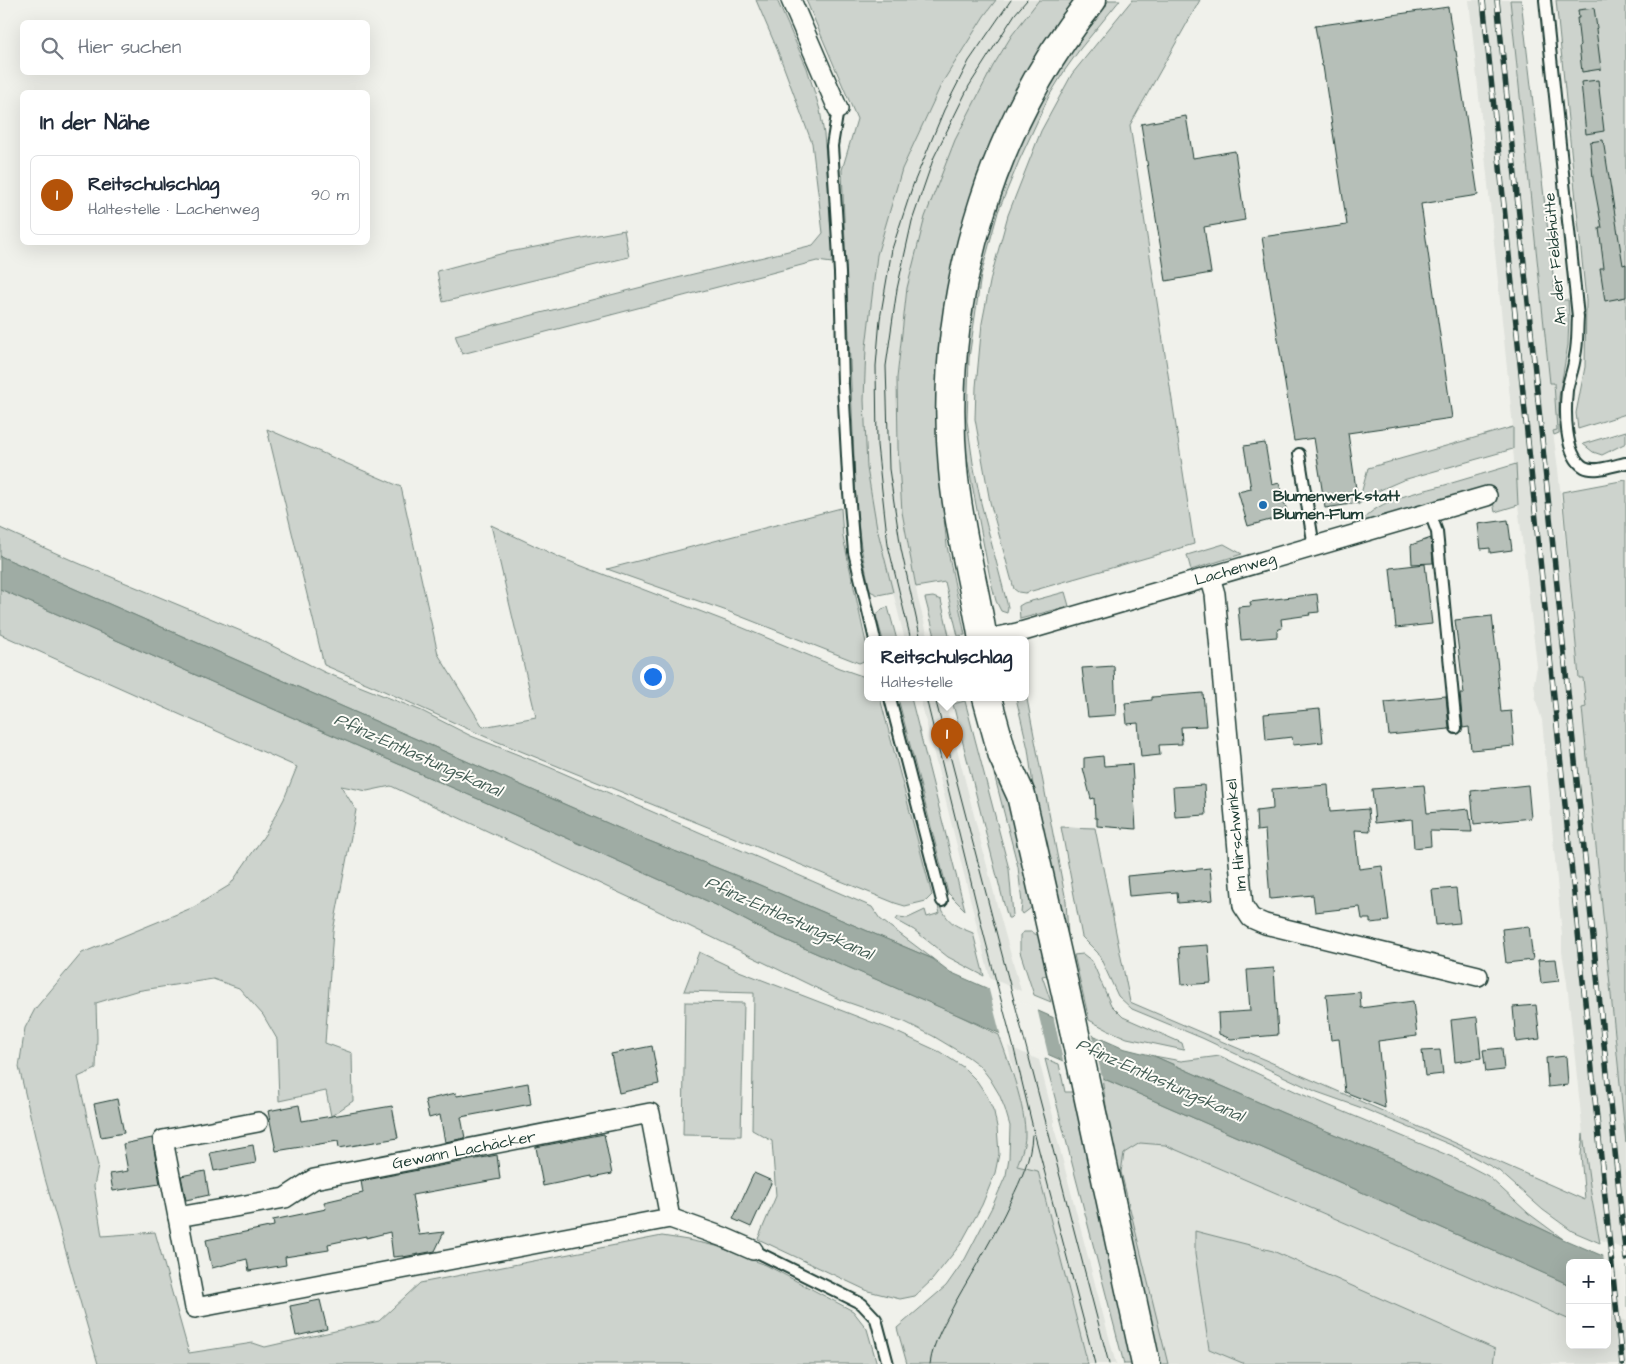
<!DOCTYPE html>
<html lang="de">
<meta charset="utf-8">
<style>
:root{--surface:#fff;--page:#f6f6f7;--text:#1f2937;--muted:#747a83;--line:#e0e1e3;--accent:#b45309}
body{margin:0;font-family:"Architects Daughter",sans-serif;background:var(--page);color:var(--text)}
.controls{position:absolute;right:15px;bottom:15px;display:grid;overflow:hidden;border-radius:8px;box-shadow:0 5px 20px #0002}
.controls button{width:45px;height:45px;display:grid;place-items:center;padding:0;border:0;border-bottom:1px solid var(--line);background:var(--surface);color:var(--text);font:25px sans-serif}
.you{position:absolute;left:652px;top:676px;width:18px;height:18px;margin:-12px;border:4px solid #fff;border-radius:50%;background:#1a73e8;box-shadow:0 0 0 8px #1a73e833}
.badge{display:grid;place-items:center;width:32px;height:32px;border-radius:50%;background:var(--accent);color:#fff;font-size:16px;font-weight:700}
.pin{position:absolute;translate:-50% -41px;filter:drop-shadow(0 1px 2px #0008)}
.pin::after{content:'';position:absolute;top:26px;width:18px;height:15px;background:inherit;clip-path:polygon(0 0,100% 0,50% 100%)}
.popup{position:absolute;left:864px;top:636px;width:165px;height:65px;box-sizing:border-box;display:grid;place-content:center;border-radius:8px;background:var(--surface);filter:drop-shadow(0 1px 4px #0005);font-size:16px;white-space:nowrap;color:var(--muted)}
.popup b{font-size:19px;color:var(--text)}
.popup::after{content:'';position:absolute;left:50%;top:100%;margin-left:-10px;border:10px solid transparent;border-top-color:var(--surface)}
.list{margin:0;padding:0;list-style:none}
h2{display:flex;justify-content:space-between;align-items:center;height:65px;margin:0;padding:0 20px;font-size:21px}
h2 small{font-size:16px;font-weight:400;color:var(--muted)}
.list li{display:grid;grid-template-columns:32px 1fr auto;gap:15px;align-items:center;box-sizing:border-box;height:80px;margin:0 10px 10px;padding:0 10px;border:1px solid var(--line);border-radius:8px}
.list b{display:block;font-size:19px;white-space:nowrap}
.list p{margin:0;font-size:16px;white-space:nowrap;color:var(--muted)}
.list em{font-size:16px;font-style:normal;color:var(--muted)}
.icon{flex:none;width:28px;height:28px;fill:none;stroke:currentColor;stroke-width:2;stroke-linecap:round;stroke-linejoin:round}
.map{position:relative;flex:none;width:1626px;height:1364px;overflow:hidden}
.search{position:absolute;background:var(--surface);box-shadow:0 5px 20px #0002;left:20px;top:20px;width:350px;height:55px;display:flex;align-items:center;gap:12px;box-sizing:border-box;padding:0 18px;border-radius:8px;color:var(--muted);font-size:19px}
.panel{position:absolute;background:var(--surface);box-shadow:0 5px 20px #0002;left:20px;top:90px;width:350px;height:155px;border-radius:8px}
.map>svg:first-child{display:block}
.built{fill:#dfe2dc}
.green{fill:#cdd3cd;stroke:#768880}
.water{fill:#9faca4;stroke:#6c8077}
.pier{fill:#f0f1eb}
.building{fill:#b6bfb8;stroke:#1f3d34}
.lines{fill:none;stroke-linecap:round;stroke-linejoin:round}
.lane-casing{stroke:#1f3d34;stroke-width:14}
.street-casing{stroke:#1f3d34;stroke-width:22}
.secondary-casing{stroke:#1f3d34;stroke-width:31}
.lane{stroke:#fdfcf7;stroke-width:10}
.street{stroke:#fdfcf7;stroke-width:19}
.secondary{stroke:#fdfcf7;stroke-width:28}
.tram{stroke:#1f3d34;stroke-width:1}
.rail-casing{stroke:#1f3d34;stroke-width:5.5}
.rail{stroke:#fdfcf7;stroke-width:4;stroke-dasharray:11;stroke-linecap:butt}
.poi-dot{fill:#1f6fb2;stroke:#fdfcf7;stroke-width:2}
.labels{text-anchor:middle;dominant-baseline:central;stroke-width:4;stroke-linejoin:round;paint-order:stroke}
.street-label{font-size:16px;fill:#1f3d34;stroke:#fdfcf7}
.poi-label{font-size:16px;font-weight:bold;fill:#1f3d34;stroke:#fdfcf7;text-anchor:start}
.water-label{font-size:18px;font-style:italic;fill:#455e56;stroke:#fdfcf7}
</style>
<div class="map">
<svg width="1626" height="1364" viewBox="0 0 1626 1364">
<rect width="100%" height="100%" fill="#f0f1eb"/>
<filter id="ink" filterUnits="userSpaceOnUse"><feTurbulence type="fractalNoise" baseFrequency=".02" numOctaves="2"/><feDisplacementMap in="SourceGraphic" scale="10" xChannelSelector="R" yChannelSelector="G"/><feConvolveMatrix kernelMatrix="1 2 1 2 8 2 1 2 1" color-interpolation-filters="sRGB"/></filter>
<g filter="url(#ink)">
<g class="built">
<polygon points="996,0 1039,0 1012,35 993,66 907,288 897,378 898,448 902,512 918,599 929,640 905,640 877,528 867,468 864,400 866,347 877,255 902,168 942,83 984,16"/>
<polygon points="1469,0 1510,0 1550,383 1554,383 1557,431 1553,432 1558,469 1579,678 1583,678 1586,708 1582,709 1626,1143 1626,1250 1599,1239 1592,1200 1583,1134 1567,983 1562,952 1562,935 1542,720 1536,701 1534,683 1537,666 1518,505 1513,449 1513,427"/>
<polygon points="920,698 944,698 997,905 1021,991 990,978"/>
<polygon points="1008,1046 1039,1060 1054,1120 1054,1127 1116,1364 1088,1364 1038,1171 1017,1167 1025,1138 1024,1124"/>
<polygon points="1140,1143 1165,1145 1570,1320 1570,1345 1607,1345 1607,1315 1626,1321 1626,1364 1493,1364 1495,1349 1196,1231 1195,1254 1209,1349 1245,1364 1166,1364 1121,1172 1124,1153"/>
</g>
<g class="green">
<polygon points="756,0 777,0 807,68 820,110 824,134 833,233 832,263 817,261 462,354 455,335 677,278 813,245 823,233 812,143 777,49"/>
<polygon points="806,0 996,0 984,16 942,83 902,169 877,255 866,347 864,400 867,468 877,528 893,592 878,595 870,591 861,547 856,505 842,170 857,119"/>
<polygon points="1039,0 1078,0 1019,91 939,441 941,491 947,546 965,635 958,636 945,582 916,587 902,512 898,448 897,378 907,288 925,217 955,140 993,66 1012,35"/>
<polygon points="1109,0 1120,0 1080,49 1065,70 1049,96 1019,161 998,212 981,275 969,358 967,421 973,463 981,503 1008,607 1007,613 1001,611 996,601 990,578 968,463 962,422 965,358 978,275 984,245 1013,158 1029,126 1060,68"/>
<polygon points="1132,0 1200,0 1130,125 1194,544 1025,593 1018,592 1014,589 990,502 975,419 976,387 982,323 991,277 1008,215 1041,131 1072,74"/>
<polygon points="1510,0 1521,0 1556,300 1568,300 1569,317 1568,345 1559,397 1559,433 1554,435 1553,431 1557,430 1554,383 1550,383"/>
<polygon points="1556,0 1626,0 1626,414 1578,429 1576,413 1585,367 1586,300"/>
<polygon points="624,230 629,257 443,302 437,271 504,253"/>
<polygon points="1513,427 1513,449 1403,480 1371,494 1358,505 1368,468"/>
<polygon points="267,429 401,487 438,654 483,727 536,717 491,525 561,558 736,625 839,668 865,677 868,680 868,698 880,698 932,895 926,901 905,906 895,903 486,737 373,686 324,665"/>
<polygon points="1626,431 1626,443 1602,455 1593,452 1583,444"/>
<path d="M1516 464 1518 505 1495 512 1493 502 1362 523V521C1379 499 1420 492 1445 485 1469 478 1492 471 1516 464Z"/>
<polygon points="1626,480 1626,1143 1582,708 1586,707 1583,678 1579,678 1562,492"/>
<polygon points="841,508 843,537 868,652 864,661 859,663 727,611 607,569"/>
<polygon points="0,528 78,563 253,636 324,672 422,711 471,736 549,767 872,907 880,919 933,959 755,883 639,837 0,556"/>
<polygon points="1224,544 1242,554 1191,570 1187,555"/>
<path d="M0 589 567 838 716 905 772 934 956 1014 999 1035C1009 1063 1026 1107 1025 1136 1025 1146 1020 1157 1017 1166L1038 1171 1088 1364H907L897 1328 946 1286 965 1259 992 1207 1006 1175 1009 1158 1010 1126 1005 1109 999 1094 990 1079 980 1066 968 1057 933 1036 905 1022 841 1000 654 909 391 786 367 791 341 786 356 810 333 931 325 1043 352 1053 353 1101 331 1116 326 1091 279 1101 277 1039 263 1015 239 988 213 979 136 991 96 1003 97 1038 96 1069 78 1077 98 1166 94 1186 102 1236 155 1232 189 1353 253 1343 265 1347 379 1321 420 1283 662 1236 688 1240 716 1246 766 1265 853 1311 867 1329 877 1364H98L44 1175 19 1067 25 1028 35 1009 82 953 194 907 230 885 266 833 284 799 297 767 0 634Z"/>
<polygon points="1065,592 1069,606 1020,619 1019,606 1024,603"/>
<polygon points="933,597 941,600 950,640 936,640 925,598"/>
<polygon points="888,607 897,640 883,640 876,616 882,609"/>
<polygon points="1026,694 1066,901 1068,935 1065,935 1037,814 1028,749 1016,698 1026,698"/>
<polygon points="898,698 911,698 965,910 948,893"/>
<polygon points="975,700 1014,821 1032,904 1031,908 1023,914 1021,913 1022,903 1018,867"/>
<polygon points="965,701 1009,869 1013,915 1010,918 1008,918 1004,904 953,704"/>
<polygon points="1061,827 1095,828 1130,1002 1319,1083 1585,1200 1581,1155 1583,1134 1592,1200 1600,1243 1572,1231 1543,1210 1499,1171 1456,1147 1362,1108 1317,1092 1202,1038 1132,1009 1118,996 1098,953 1082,937"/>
<path d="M938 906 941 907C949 924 956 926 973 933L984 976 948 957 914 930 896 920 898 917 908 918 925 910 927 917 940 913Z"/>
<polygon points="1024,932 1031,932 1039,936 1047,975 1042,976 1051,1002 1034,995 1020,952 1020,935"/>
<polygon points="699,952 739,971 892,1030 940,1052 963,1067 977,1081 987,1096 994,1112 997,1127 999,1154 995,1173 982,1205 960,1245 932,1280 915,1296 900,1299 868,1291 758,1239 776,1196 772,1141 752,1130 754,993 684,991"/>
<polygon points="1083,954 1092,961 1111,1005 1123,1017 1182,1043 1184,1050 1127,1038 1108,1030 1089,1020 1074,955"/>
<polygon points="685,1002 744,1003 741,1136 683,1135"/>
<polygon points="1154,1056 1181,1061 1220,1056 1299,1093 1452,1157 1488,1176 1528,1213 1563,1239 1399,1161 1283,1113"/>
<polygon points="1045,1059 1059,1064 1065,1092 1073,1092 1134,1364 1124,1364"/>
<polygon points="1102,1078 1274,1153 1570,1285 1570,1320 1165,1145 1140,1143 1124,1153 1121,1172 1168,1364 1158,1364 1112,1147"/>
<polygon points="1195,1231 1273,1251 1495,1349 1493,1364 1245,1364 1209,1349 1195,1254"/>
</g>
<polygon class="water" points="0,556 639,837 755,883 933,959 950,972 1122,1048 1154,1056 1283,1113 1399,1161 1563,1239 1626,1266 1626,1308 1607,1301 1607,1263 1570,1263 1570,1285 1274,1153 772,934 716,905 567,838 0,589"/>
<g class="pier">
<polygon points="988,986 1037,1008 1049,1058 1001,1037"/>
<polygon points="1053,1015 1092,1032 1103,1082 1064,1065"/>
<polygon points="1603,1253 1626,1264 1626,1311 1608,1304 1607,1263 1604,1263"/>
</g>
<g class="building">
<polygon points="1448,7 1455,51 1456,51 1478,195 1421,204 1452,418 1348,433 1358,503 1325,508 1314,438 1294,441 1262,237 1347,225 1323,66 1322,66 1315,26"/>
<polygon points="1594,8 1597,28 1596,29 1601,69 1582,72 1579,46 1580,45 1577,18 1579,18 1578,10"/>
<polygon points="1598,80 1604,131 1586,134 1581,82"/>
<polygon points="1186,116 1193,158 1235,151 1245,220 1204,227 1211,273 1166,281 1141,124"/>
<polygon points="1603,140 1623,265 1626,264 1626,297 1605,301 1600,268 1604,268 1599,228 1602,228 1593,179 1590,142"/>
<polygon points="1265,443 1272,485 1279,483 1288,515 1248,526 1238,492 1251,489 1244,446"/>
<polygon points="1508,520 1512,550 1490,553 1490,548 1481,549 1478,524"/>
<polygon points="1431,538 1433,563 1412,564 1411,545"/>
<polygon points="1425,564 1432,624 1396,628 1390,568"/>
<polygon points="1317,594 1319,612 1309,613 1310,615 1281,619 1282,628 1277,630 1277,637 1241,640 1238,607 1251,606 1250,602"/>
<polygon points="1492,616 1498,668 1497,669 1501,712 1511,711 1514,746 1471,750 1469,727 1463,728 1460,694 1464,694 1455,620"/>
<polygon points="1114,666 1116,715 1088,717 1082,668"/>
<polygon points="1203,693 1206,726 1181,727 1182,744 1159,745 1160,755 1141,757 1138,723 1127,724 1125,703 1152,700 1152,697"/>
<polygon points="1446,696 1449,729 1389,735 1385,702"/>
<polygon points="1320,709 1323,742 1293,745 1292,737 1266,740 1264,714"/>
<polygon points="1103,756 1104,766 1132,764 1136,829 1097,826 1097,818 1095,818 1094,798 1091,799 1083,768 1084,768 1084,758"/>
<polygon points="1204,785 1206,815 1175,817 1173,787"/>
<polygon points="1328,785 1330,812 1368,809 1370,831 1355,830 1359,869 1382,866 1389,921 1370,923 1370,919 1362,919 1360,907 1315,912 1313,895 1270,899 1265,830 1257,831 1256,811 1273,809 1272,789"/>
<polygon points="1424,785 1427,813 1469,809 1472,832 1430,831 1431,846 1414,848 1412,819 1375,823 1372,789"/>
<polygon points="1528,785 1531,818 1474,824 1471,791"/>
<polygon points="1210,868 1213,900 1178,903 1177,892 1129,896 1127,876"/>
<polygon points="1456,888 1460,923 1436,925 1432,890"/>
<polygon points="1529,926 1533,960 1506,963 1502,929"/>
<polygon points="1208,945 1211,983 1182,985 1179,947"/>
<polygon points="1556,959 1559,981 1541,983 1538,960"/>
<polygon points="1274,968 1278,1035 1231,1039 1219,1034 1218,1013 1250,1011 1247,970"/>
<polygon points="1360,992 1361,1008 1413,1001 1417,1036 1378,1041 1385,1108 1345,1092 1339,1039 1331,1040 1326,995"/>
<polygon points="1536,1005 1540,1039 1516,1042 1513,1007"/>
<polygon points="1477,1017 1481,1058 1455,1062 1451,1020"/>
<polygon points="652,1046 659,1084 619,1093 611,1054"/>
<polygon points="1502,1048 1504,1070 1486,1072 1483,1050"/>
<polygon points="1440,1050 1443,1074 1425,1076 1422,1051"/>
<polygon points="1566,1056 1568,1085 1548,1087 1546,1058"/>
<polygon points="528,1083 531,1104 461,1117 465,1138 445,1142 440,1115 429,1118 425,1100 456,1093 457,1096"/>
<polygon points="117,1099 124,1133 101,1137 94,1104"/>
<polygon points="299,1105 302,1121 392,1106 398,1138 339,1148 338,1141 276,1151 268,1111"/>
<polygon points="604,1134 612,1174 592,1178 592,1176 543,1186 536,1147"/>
<polygon points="152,1138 160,1184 113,1191 110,1174 128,1171 123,1144"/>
<polygon points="253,1145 256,1163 214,1171 210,1153"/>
<polygon points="497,1155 500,1179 412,1195 419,1235 444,1232 435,1251 403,1257 403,1256 393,1257 390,1232 366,1238 366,1236 328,1244 329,1250 285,1257 286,1265 249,1271 247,1259 212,1268 206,1240 274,1226 273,1220 326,1209 324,1202 363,1193 361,1181"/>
<polygon points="205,1171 209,1195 186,1200 181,1176"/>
<polygon points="754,1173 772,1181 751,1227 733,1219"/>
<polygon points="320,1300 327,1329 296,1336 290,1306"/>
</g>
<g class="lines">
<g class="lane-casing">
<g id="lane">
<path d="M1545 0 1578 317C1577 330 1578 343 1575 356 1574 368 1569 379 1567 390 1565 410 1564 455 1584 467 1595 473 1614 465 1626 463"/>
<polyline points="838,109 832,146 840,273 843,384 849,492 854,552 875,640"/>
<polyline points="1299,454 1314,547"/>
<polyline points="1430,513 1437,532 1456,728"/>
<polyline points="890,698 942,901"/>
<polyline points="753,1250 862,1304 876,1319 888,1364"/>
</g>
</g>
<g class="street-casing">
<g id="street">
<polyline points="791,0 838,109"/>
<polyline points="1210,577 1215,594 1243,906 1251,918 1265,924 1478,976"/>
<polyline points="983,640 1017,633 1487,496"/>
<polygon points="650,1113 670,1218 195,1308 178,1217 285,1198 314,1179"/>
<polyline points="178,1217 163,1140 258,1122"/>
<polyline points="670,1218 723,1237 753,1250"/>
</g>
</g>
<g class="secondary-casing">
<g id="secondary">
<path d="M983 640C974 583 958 527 953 469 938 304 988 129 1092 0"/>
<polyline points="987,698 1003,756 1021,795 1070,1011 1146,1364"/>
</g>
</g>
<use href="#lane" class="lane"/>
<use href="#street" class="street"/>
<use href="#secondary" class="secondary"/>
<g class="tram">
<polyline points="911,640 888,545 877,445 876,366 880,319 892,249 913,185 944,110 969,61 1011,0"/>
<polyline points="921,640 901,549 889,469 886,366 897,289 912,221 934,157 969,86 1015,14 1027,0"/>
<polyline points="926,698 984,935 1014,1049 1033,1128 1095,1364"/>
<polyline points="935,698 1109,1364"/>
<path d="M930 1364C933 1341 946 1321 956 1301 975 1267 995 1235 1011 1200 1021 1180 1031 1158 1032 1135"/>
</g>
<g class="rail-casing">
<g id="rail">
<polyline points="1483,0 1622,1364"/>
<polyline points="1497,0 1626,1259"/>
</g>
</g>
<use href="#rail" class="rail"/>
</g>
</g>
<circle class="poi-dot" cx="1263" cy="505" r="5"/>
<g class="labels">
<g class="street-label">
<text transform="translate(1555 259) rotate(-95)">An der Feldshütte</text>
<text transform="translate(1235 569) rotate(-16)">Lachenweg</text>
<text transform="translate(1236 835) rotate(-95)">Im Hirschwinkel</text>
<text transform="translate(464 1150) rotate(-11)">Gewann Lachäcker</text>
</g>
<g class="poi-label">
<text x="1273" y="496">Blumenwerkstatt<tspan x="1273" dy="18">Blumen-Flum</tspan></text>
</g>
<g class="water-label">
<text transform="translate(418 755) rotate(24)">Pfinz-Entlastungskanal</text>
<text transform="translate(789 918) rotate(24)">Pfinz-Entlastungskanal</text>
<text transform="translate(1160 1080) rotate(24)">Pfinz-Entlastungskanal</text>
</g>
</g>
</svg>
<div class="controls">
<button>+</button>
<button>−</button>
</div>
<div class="you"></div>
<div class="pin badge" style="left:947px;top:759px">1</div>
<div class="popup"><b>Reitschulschlag</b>Haltestelle</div>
<div class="search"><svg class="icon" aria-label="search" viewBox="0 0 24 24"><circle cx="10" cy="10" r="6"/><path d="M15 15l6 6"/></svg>Hier suchen</div>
<section class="panel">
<h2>In der Nähe<small></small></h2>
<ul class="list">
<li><span class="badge">1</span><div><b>Reitschulschlag</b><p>Haltestelle · Lachenweg</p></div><em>90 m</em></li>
</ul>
</section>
</div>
